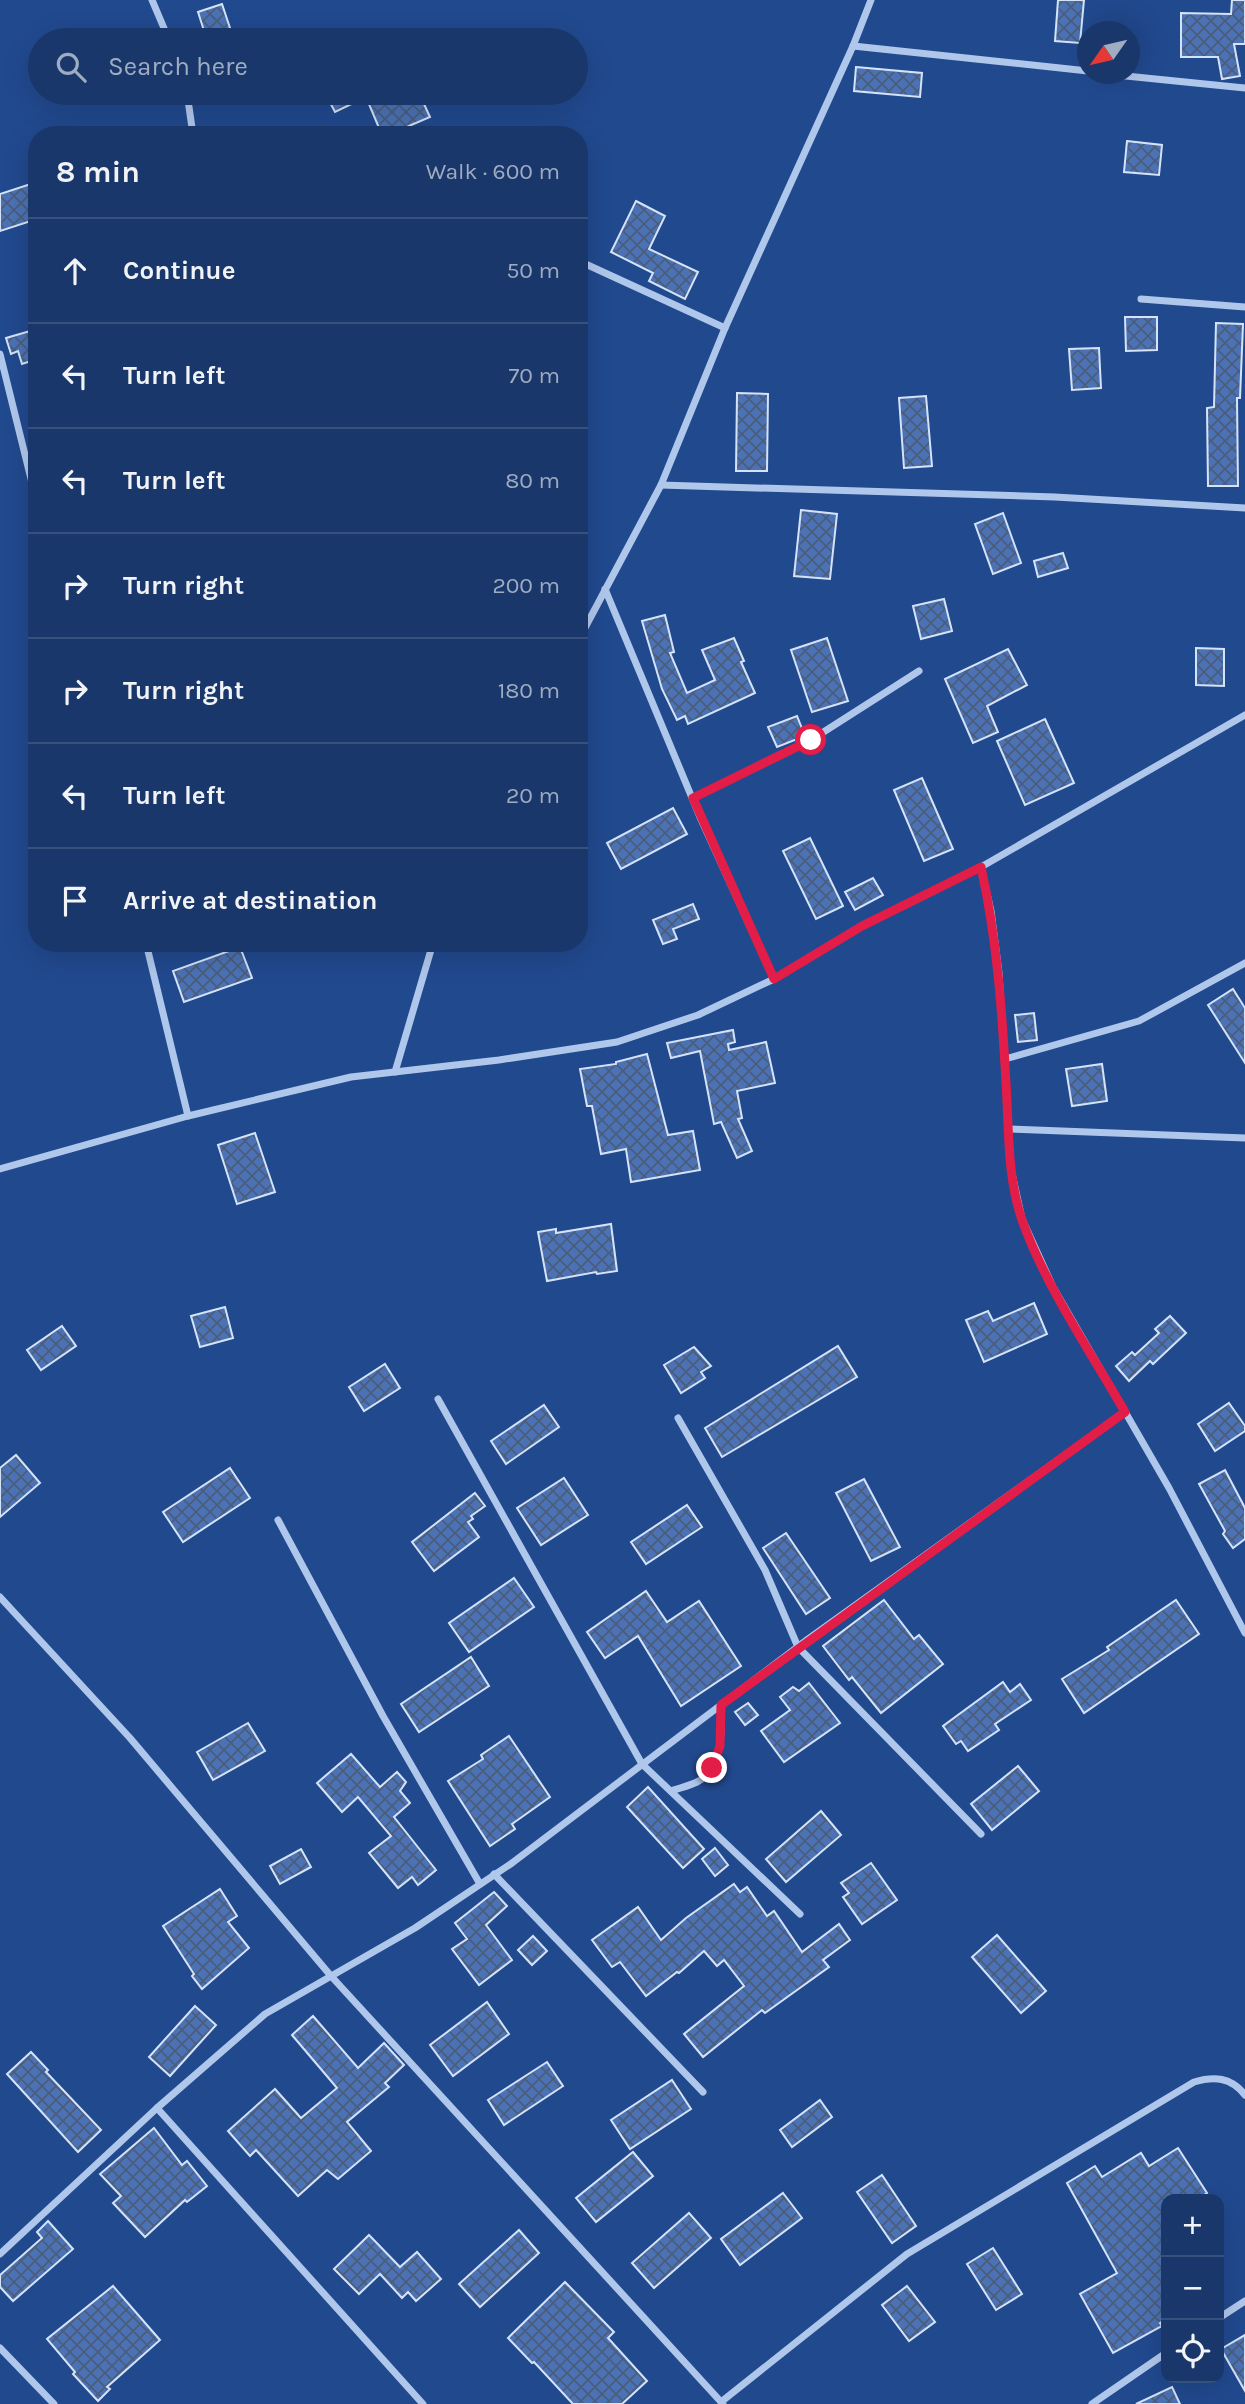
<!DOCTYPE html>
<meta charset="utf-8">
<style>
:root{--surface:#19376a;--page:#223f70;--text:#f1f3f6;--muted:#9facc1;--line:#37517e}
body{margin:0;font-family:Karla,sans-serif;background:var(--page);color:var(--text)}
.controls{position:absolute;right:21px;bottom:21px;display:grid;overflow:hidden;border-radius:14px;box-shadow:0 7px 28px #0002}
.controls button{width:63px;height:63px;display:grid;place-items:center;padding:0;border:0;border-bottom:2px solid var(--line);background:var(--surface);color:var(--text);font:35px sans-serif}
.compass{position:absolute;left:1077px;top:21px;width:63px;height:63px;border-radius:50%;background:var(--surface);box-shadow:0 7px 28px #0002;rotate:236deg}
.stop{position:absolute;width:21px;height:21px;margin:-16px;border:5px solid #e11d48;border-radius:50%;background:#fff}
.stop.end{background:#e11d48;border-color:#fff;box-shadow:0 2px 7px #0008}
.list{margin:0;padding:0;list-style:none}
h2{display:flex;justify-content:space-between;align-items:center;height:91px;margin:0;padding:0 28px;font-size:30px}
h2 small{font-size:23px;font-weight:400;color:var(--muted)}
.list li{display:grid;grid-template-columns:46px 1fr auto;gap:21px;align-items:center;box-sizing:border-box;height:105px;padding:0 28px;border-top:2px solid var(--line)}
.list b{display:block;font-size:26px;white-space:nowrap}
.list em{font-size:23px;font-style:normal;color:var(--muted)}
.icon{flex:none;width:38px;height:38px;fill:none;stroke:currentColor;stroke-width:2;stroke-linecap:round;stroke-linejoin:round}
.map{position:relative;flex:none;width:1245px;height:2404px;overflow:hidden}
.search{position:absolute;background:var(--surface);box-shadow:0 7px 28px #0002;left:28px;top:28px;width:560px;height:77px;display:flex;align-items:center;gap:18px;box-sizing:border-box;padding:0 24px;border-radius:38px;color:var(--muted);font-size:26px}
.panel{position:absolute;background:var(--surface);box-shadow:0 7px 28px #0002;left:28px;top:126px;width:560px;height:826px;border-radius:28px}
.map>svg:first-child{display:block}
.building{fill:url(#building-cross-hatch);stroke:#d5e3f9;stroke-width:2}
.lines{fill:none;stroke-linecap:round;stroke-linejoin:round}
.street{stroke:#b0c7ec;stroke-width:7}
.route{stroke:#e11d48;stroke-width:9}
</style>
<div class="map">
<svg width="1245" height="2404" viewBox="0 0 1245 2404">
<defs>
<pattern id="building-cross-hatch" width="8" height="8" patternUnits="userSpaceOnUse" patternTransform="scale(1.75)"><rect width="8" height="8" fill="#4a72b5"/><path d="M0 0l8 8M0 8l8-8" fill="none" stroke="#4b5d7b"/></pattern>
</defs>
<rect width="100%" height="100%" fill="#21498e"/>
<g class="building">
<polygon points="1058,0 1084,0 1080,43 1055,41"/>
<polygon points="1232,0 1245,0 1245,44 1234,44 1240,76 1222,79 1218,57 1181,57 1181,13 1231,14"/>
<polygon points="222,4 232,34 207,40 198,12"/>
<polygon points="856,67 922,73 920,97 854,91"/>
<polygon points="325,93 419,93 430,117 388,135 382,135 366,97 335,112"/>
<polygon points="1127,141 1162,145 1159,175 1124,172"/>
<polygon points="37,182 37,219 0,231 0,194"/>
<polygon points="636,201 665,216 649,249 698,272 685,299 649,281 653,273 611,252"/>
<polygon points="1125,317 1157,317 1157,350 1126,351"/>
<polygon points="1216,323 1243,324 1240,398 1237,398 1238,486 1208,486 1207,408 1214,407"/>
<polygon points="37,329 37,359 22,364 18,351 11,354 6,338"/>
<polygon points="1099,348 1101,388 1072,390 1069,349"/>
<polygon points="737,393 768,394 767,471 736,471"/>
<polygon points="926,396 932,466 904,468 899,398"/>
<polygon points="801,510 837,514 830,579 794,576"/>
<polygon points="1003,513 1021,563 993,574 975,524"/>
<polygon points="1063,553 1068,568 1038,577 1034,561"/>
<polygon points="944,599 952,631 921,639 913,606"/>
<polygon points="665,615 674,652 670,653 687,693 715,680 702,650 734,638 744,661 741,662 755,693 688,724 685,716 677,720 662,689 642,621"/>
<polygon points="827,638 848,701 812,712 791,650"/>
<polygon points="1196,648 1224,649 1224,686 1196,685"/>
<polygon points="1008,649 1027,685 987,706 998,732 973,743 945,679"/>
<polygon points="797,716 805,736 777,747 768,727"/>
<polygon points="1045,719 1074,783 1025,805 997,741"/>
<polygon points="922,778 953,849 924,861 894,790"/>
<polygon points="673,808 687,834 621,869 607,843"/>
<polygon points="810,838 843,906 816,919 783,851"/>
<polygon points="873,878 883,895 855,910 845,892"/>
<polygon points="693,904 699,919 673,929 677,939 663,944 653,920"/>
<polygon points="240,947 252,978 184,1002 173,971"/>
<polygon points="1233,989 1245,1008 1245,1063 1208,1005"/>
<polygon points="1034,1013 1037,1040 1018,1042 1015,1015"/>
<polygon points="733,1030 735,1042 728,1044 729,1050 766,1042 775,1083 737,1091 742,1118 738,1119 752,1151 737,1158 721,1122 714,1124 700,1051 671,1058 667,1043"/>
<polygon points="647,1054 668,1135 693,1131 700,1170 631,1182 626,1149 601,1154 592,1106 587,1106 580,1069 616,1064 616,1062"/>
<polygon points="1102,1064 1107,1101 1072,1106 1066,1069"/>
<polygon points="255,1133 275,1192 237,1204 218,1145"/>
<polygon points="611,1224 617,1271 597,1274 596,1272 547,1281 538,1232 556,1229 556,1233"/>
<polygon points="1034,1303 1047,1334 984,1362 966,1320 988,1311 993,1321"/>
<polygon points="225,1307 233,1338 200,1347 191,1316"/>
<polygon points="1170,1316 1186,1333 1153,1364 1150,1361 1129,1381 1116,1366 1132,1352 1135,1355 1159,1333 1155,1329"/>
<polygon points="62,1326 76,1346 41,1370 27,1350"/>
<polygon points="838,1346 857,1377 722,1457 705,1428"/>
<polygon points="694,1347 711,1366 701,1372 705,1378 681,1393 664,1365"/>
<polygon points="385,1364 400,1388 364,1411 349,1387"/>
<polygon points="1229,1403 1245,1426 1245,1431 1215,1451 1198,1424"/>
<polygon points="544,1405 559,1427 506,1464 491,1441"/>
<polygon points="16,1455 40,1483 0,1517 0,1468"/>
<polygon points="230,1468 250,1498 183,1542 163,1512"/>
<polygon points="1225,1470 1245,1508 1245,1539 1233,1548 1223,1534 1225,1531 1199,1484"/>
<polygon points="564,1478 588,1515 541,1545 517,1508"/>
<polygon points="864,1479 900,1547 871,1561 836,1493"/>
<polygon points="475,1493 485,1506 471,1516 473,1519 468,1522 479,1537 434,1571 412,1542"/>
<polygon points="687,1505 702,1527 646,1564 631,1542"/>
<polygon points="786,1533 830,1598 806,1614 763,1548"/>
<polygon points="514,1578 534,1607 469,1652 449,1623"/>
<polygon points="646,1591 667,1622 699,1601 741,1666 681,1706 638,1636 605,1658 587,1632"/>
<polygon points="884,1600 914,1639 919,1635 943,1664 881,1713 852,1677 849,1680 823,1646"/>
<polygon points="1176,1600 1199,1634 1084,1713 1062,1679 1109,1650 1107,1647"/>
<polygon points="471,1657 489,1686 419,1732 401,1704"/>
<polygon points="1003,1682 1010,1692 1020,1684 1031,1700 995,1724 999,1730 968,1751 961,1741 956,1744 943,1726"/>
<polygon points="809,1683 840,1723 784,1762 761,1731 790,1710 780,1697 793,1687 799,1691"/>
<polygon points="748,1703 758,1715 745,1725 735,1712"/>
<polygon points="248,1723 265,1751 213,1780 197,1752"/>
<polygon points="509,1736 550,1797 512,1824 515,1829 490,1846 448,1781 483,1759 481,1755"/>
<polygon points="351,1754 380,1787 397,1772 406,1782 400,1791 410,1803 394,1817 436,1870 418,1885 412,1877 398,1888 369,1853 391,1836 358,1797 342,1812 317,1783"/>
<polygon points="1018,1766 1039,1791 992,1830 971,1804"/>
<polygon points="648,1787 704,1849 683,1868 627,1807"/>
<polygon points="821,1811 841,1835 786,1882 766,1859"/>
<polygon points="715,1848 728,1865 715,1876 702,1859"/>
<polygon points="301,1849 311,1867 280,1884 270,1866"/>
<polygon points="871,1863 897,1900 862,1924 843,1897 849,1893 841,1883"/>
<polygon points="734,1884 740,1892 747,1887 767,1916 774,1911 802,1952 839,1924 850,1940 823,1960 829,1967 765,2013 762,2010 703,2057 684,2034 744,1986 724,1960 717,1966 704,1951 679,1973 677,1972 646,1996 620,1962 612,1967 592,1940 638,1907 661,1940 686,1918"/>
<polygon points="220,1889 237,1916 228,1922 249,1948 202,1989 192,1976 194,1974 163,1926"/>
<polygon points="494,1892 507,1906 486,1925 512,1960 479,1985 452,1949 467,1939 455,1923"/>
<polygon points="997,1935 1046,1991 1021,2013 972,1957"/>
<polygon points="533,1936 547,1951 532,1965 518,1950"/>
<polygon points="487,2002 509,2034 453,2076 430,2045"/>
<polygon points="195,2006 216,2025 170,2076 149,2057"/>
<polygon points="313,2016 358,2068 384,2043 404,2065 385,2083 389,2087 347,2122 371,2151 338,2179 327,2170 298,2196 256,2150 250,2156 228,2131 275,2089 301,2118 337,2088 292,2035"/>
<polygon points="31,2052 48,2070 46,2072 101,2130 78,2152 7,2074"/>
<polygon points="547,2062 563,2086 504,2125 488,2100"/>
<polygon points="672,2080 691,2109 630,2149 611,2120"/>
<polygon points="820,2100 832,2117 792,2147 780,2130"/>
<polygon points="154,2128 182,2165 187,2161 207,2186 187,2202 185,2200 145,2237 113,2203 121,2196 100,2174"/>
<polygon points="1178,2148 1207,2193 1198,2199 1166,2199 1166,2319 1160,2323 1162,2326 1113,2353 1080,2294 1117,2273 1067,2183 1095,2166 1102,2177 1141,2153 1149,2166"/>
<polygon points="633,2152 653,2176 596,2222 576,2198"/>
<polygon points="882,2175 916,2226 892,2243 857,2192"/>
<polygon points="783,2193 802,2218 740,2265 721,2239"/>
<polygon points="689,2213 711,2238 654,2288 632,2263"/>
<polygon points="48,2221 73,2249 13,2301 0,2287 0,2275 42,2238 37,2232"/>
<polygon points="519,2230 539,2253 480,2307 459,2284"/>
<polygon points="369,2235 400,2267 417,2252 441,2279 416,2301 408,2292 402,2298 380,2274 359,2294 334,2269"/>
<polygon points="993,2248 1022,2294 996,2310 967,2264"/>
<polygon points="565,2282 614,2332 608,2338 647,2381 622,2404 573,2404 534,2362 532,2363 508,2338"/>
<polygon points="113,2286 160,2340 107,2387 110,2389 98,2401 73,2374 75,2372 47,2339"/>
<polygon points="907,2286 935,2322 909,2341 882,2305"/>
<polygon points="1245,2335 1245,2391 1221,2349"/>
<polygon points="1172,2387 1180,2404 1136,2404"/>
</g>
<g class="lines">
<g class="street">
<polyline points="152,0 169,40"/>
<polyline points="871,0 853,46 725,328 661,485 1055,497 1245,508"/>
<polyline points="853,46 1088,71"/>
<polyline points="1106,74 1245,88"/>
<polyline points="187,93 193,135"/>
<polyline points="579,261 725,328"/>
<polyline points="1141,299 1245,307"/>
<polyline points="0,354 37,503"/>
<polyline points="605,589 700,817 774,979"/>
<polyline points="579,639 661,485"/>
<polyline points="693,798 811,740 919,671"/>
<polyline points="981,867 991,911 999,973 1011,1169 1022,1219 1053,1287 1169,1488 1245,1633"/>
<polyline points="146,943 188,1116"/>
<polyline points="1005,1059 1139,1021 1245,963"/>
<polyline points="395,1072 433,943"/>
<polyline points="1009,1129 1245,1138"/>
<polyline points="0,1169 188,1116 351,1077 499,1060 617,1042 698,1015 774,979 862,926 981,867 1245,715"/>
<polyline points="438,1399 642,1764 800,1914"/>
<polyline points="678,1418 765,1570 798,1647 981,1834"/>
<polyline points="278,1520 383,1716 480,1884"/>
<polyline points="0,1597 130,1738 331,1976 723,2404"/>
<path d="M671 1791C679 1788 689 1786 697 1782 723 1769 722 1730 721 1705"/>
<polyline points="494,1874 703,2092"/>
<polyline points="157,2108 423,2404"/>
<polyline points="0,2254 157,2108 265,2014 415,1928 512,1863 808,1639 1125,1412"/>
<polyline points="1219,2318 1245,2301"/>
<polyline points="0,2348 54,2404"/>
<path d="M721 2402 907 2254 1194 2082C1214 2076 1231 2077 1245 2095"/>
<polyline points="1092,2404 1166,2353"/>
</g>
</g>
<g class="lines">
<path class="route" d="M712 1768 720 1746 721 1705 1125 1412C1090 1351 1045 1285 1022 1220 1007 1177 1009 1128 1006 1083 1002 1010 997 939 981 867L862 926 774 979 693 798 811 740"/>
</g>
</svg>
<div class="controls">
<button>+</button>
<button>−</button>
<button><svg class="icon" aria-label="locate" viewBox="0 0 24 24"><circle cx="12" cy="12" r="6"/><path d="M12 2v4M12 18v4M2 12h4M18 12h4"/></svg></button>
</div>
<svg class="compass" viewBox="-18 -18 36 36"><path d="M0-13l5 13h-10z" fill="#e53935"/><path d="M0 13l5-13h-10z" fill="#9facc1"/></svg>
<div class="stop" style="left:811px;top:740px"></div>
<div class="stop end" style="left:712px;top:1768px"></div>
<div class="search"><svg class="icon" aria-label="search" viewBox="0 0 24 24"><circle cx="10" cy="10" r="6"/><path d="M15 15l6 6"/></svg>Search here</div>
<section class="panel">
<h2>8 min<small>Walk · 600 m</small></h2>
<ul class="list">
<li><svg class="icon" aria-label="ahead" viewBox="0 0 24 24"><path d="M12 20V5M6 11l6-6 6 6"/></svg><div><b>Continue</b></div><em>50 m</em></li>
<li><svg class="icon" aria-label="left" viewBox="0 0 24 24"><path d="M17 20v-9H6M10 6l-5 5 5 5"/></svg><div><b>Turn left</b></div><em>70 m</em></li>
<li><svg class="icon" aria-label="left" viewBox="0 0 24 24"><path d="M17 20v-9H6M10 6l-5 5 5 5"/></svg><div><b>Turn left</b></div><em>80 m</em></li>
<li><svg class="icon" aria-label="right" viewBox="0 0 24 24"><path d="M7 20v-9h11M14 6l5 5-5 5"/></svg><div><b>Turn right</b></div><em>200 m</em></li>
<li><svg class="icon" aria-label="right" viewBox="0 0 24 24"><path d="M7 20v-9h11M14 6l5 5-5 5"/></svg><div><b>Turn right</b></div><em>180 m</em></li>
<li><svg class="icon" aria-label="left" viewBox="0 0 24 24"><path d="M17 20v-9H6M10 6l-5 5 5 5"/></svg><div><b>Turn left</b></div><em>20 m</em></li>
<li><svg class="icon" aria-label="arrive" viewBox="0 0 24 24"><path d="M6 21V4h12l-3 4 3 4H6"/></svg><div><b>Arrive at destination</b></div></li>
</ul>
</section>
</div>
